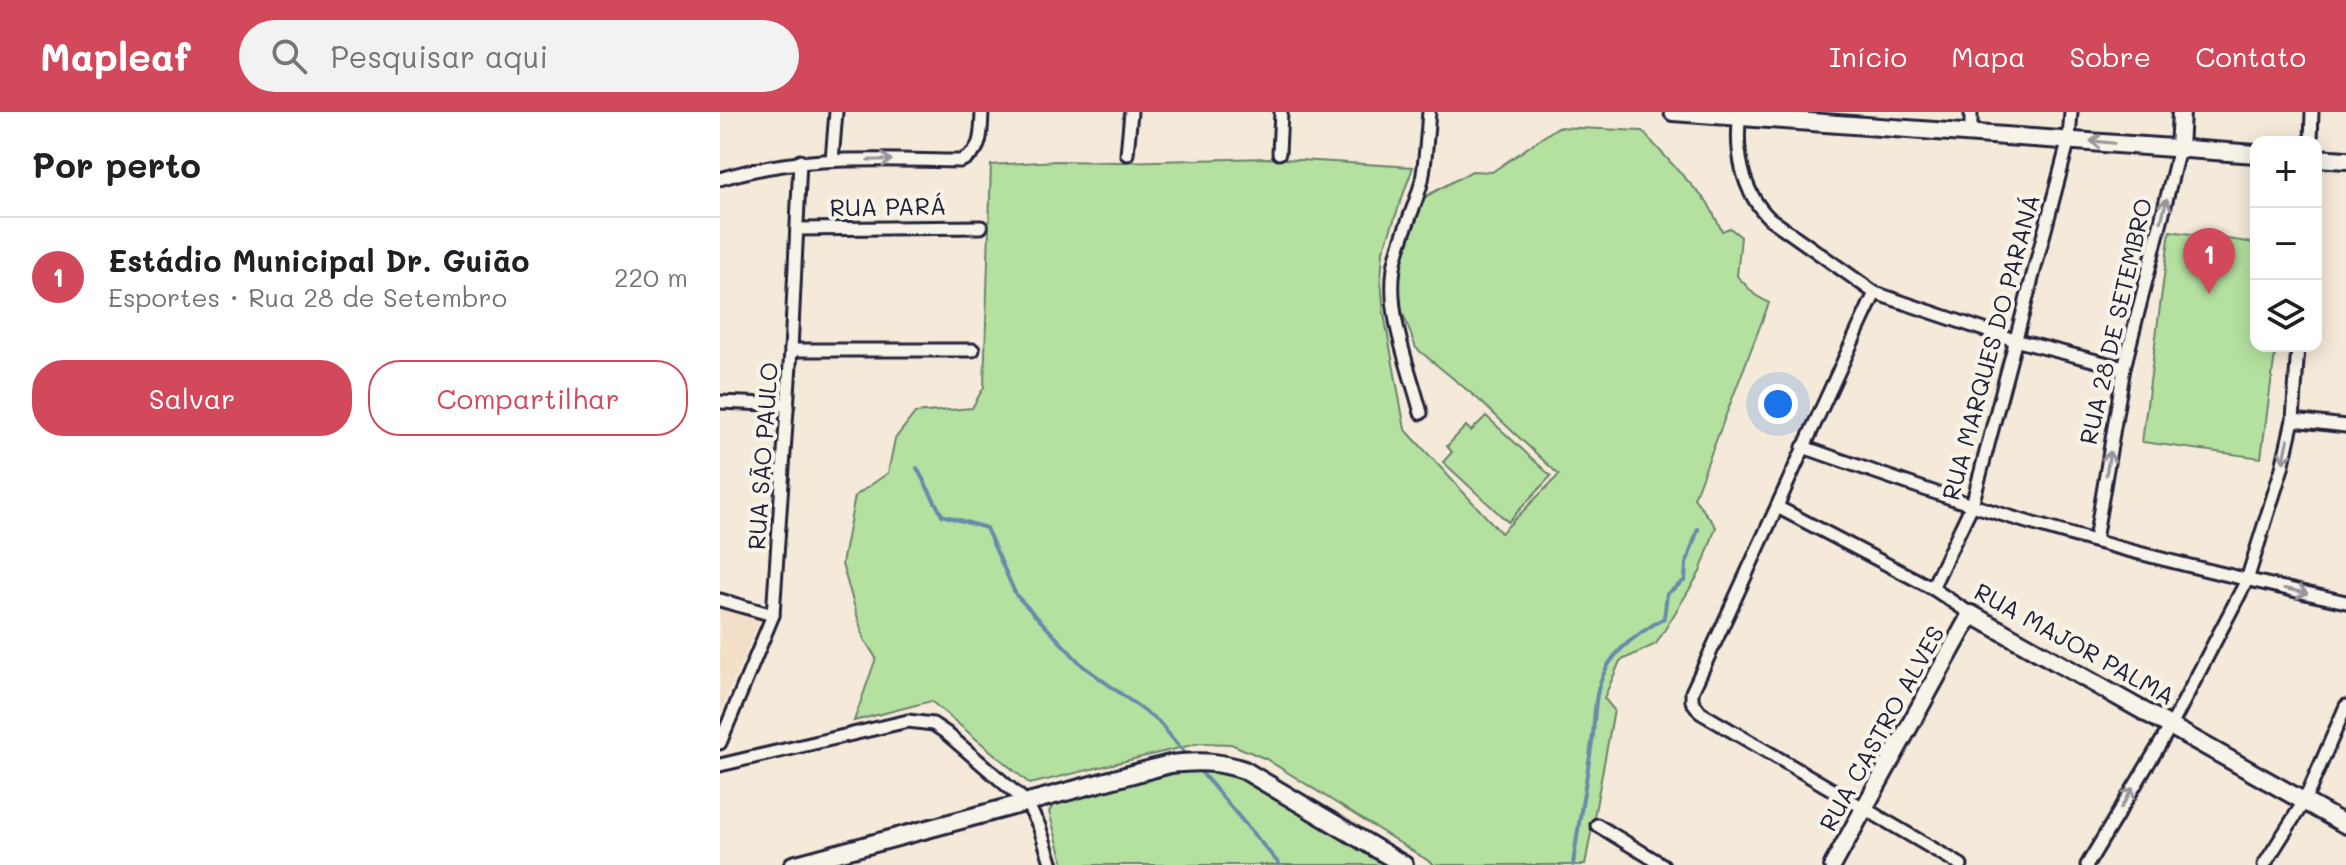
<!DOCTYPE html>
<html lang="pt">
<meta charset="utf-8">
<style>
:root{--surface:#fff;--page:#f2f2f2;--text:#202124;--muted:#757577;--line:#e0e0e0;--accent:#d1495b}
body{margin:0;font-family:Mali,sans-serif;background:var(--page);color:var(--text)}
.controls{position:absolute;right:24px;top:24px;display:grid;overflow:hidden;border-radius:16px;box-shadow:0 4px 20px #0003}
.controls button{width:72px;height:72px;display:grid;place-items:center;padding:0;border:0;border-bottom:2px solid var(--line);background:var(--surface);color:var(--text);font:40px sans-serif}
.you{position:absolute;left:1058px;top:292px;width:28px;height:28px;margin:-20px;border:6px solid #fff;border-radius:50%;background:#1a73e8;box-shadow:0 0 0 12px #1a73e833}
.badge{display:grid;place-items:center;width:52px;height:52px;border-radius:50%;background:var(--accent);color:#fff;font-size:26px;font-weight:700}
.pin{position:absolute;translate:-50% -66px;filter:drop-shadow(0 2px 4px #0008)}
.pin::after{content:'';position:absolute;top:42px;width:28px;height:24px;background:inherit;clip-path:polygon(0 0,100% 0,50% 100%)}
.list{margin:0;padding:0;list-style:none}
h2{display:flex;justify-content:space-between;align-items:center;height:104px;margin:0;padding:0 32px;font-size:34px}
h2 small{font-size:26px;font-weight:400;color:var(--muted)}
.list li{display:grid;grid-template-columns:52px 1fr auto;gap:24px;align-items:center;box-sizing:border-box;height:120px;padding:0 32px;border-top:2px solid var(--line)}
.list b{display:block;font-size:30px;white-space:nowrap}
.list p{margin:0;font-size:26px;white-space:nowrap;color:var(--muted)}
.list em{font-size:26px;font-style:normal;color:var(--muted)}
.actions{display:flex;gap:16px;padding:24px 32px}
.actions a{flex:1;padding:18px 0;border:2px solid var(--accent);border-radius:32px;text-align:center;font-size:28px;color:var(--accent)}
.actions .main{background:var(--accent);color:#fff}
.icon{flex:none;width:44px;height:44px;fill:none;stroke:currentColor;stroke-width:2;stroke-linecap:round;stroke-linejoin:round}
.map{position:relative;flex:none;width:1626px;height:753px;overflow:hidden}
header{display:flex;align-items:center;gap:48px;box-sizing:border-box;height:112px;padding:0 40px;background:var(--accent);color:#fff}
header strong{font-size:38px}
nav{display:flex;gap:44px;margin-inline-start:auto;font-size:28px}
.search{width:560px;height:72px;background:var(--page);display:flex;align-items:center;gap:20px;box-sizing:border-box;padding:0 28px;border-radius:44px;color:var(--muted);font-size:30px}
main{display:flex}
aside{flex:1;background:var(--surface)}
.map>svg:first-child{display:block}
.built{fill:#f3dfc8}
.green{fill:#b4e19f;stroke:#6b826d;stroke-width:2}
.lines{fill:none;stroke-linecap:round;stroke-linejoin:round}
.stream{stroke:#668caa;stroke-width:4}
.street-casing{stroke:#22223b;stroke-width:17}
.secondary-casing{stroke:#22223b;stroke-width:22}
.street{stroke:#f7f3e8;stroke-width:11}
.secondary{stroke:#f7f3e8;stroke-width:16}
.oneway{stroke:#97959a}
.labels{text-anchor:middle;dominant-baseline:central;stroke-width:8;stroke-linejoin:round;paint-order:stroke}
.street-label{font-size:24px;fill:#22223b;stroke:#f7f3e8}
</style>
<header>
<strong>Mapleaf</strong>
<div class="search"><svg class="icon" aria-label="search" viewBox="0 0 24 24"><circle cx="10" cy="10" r="6"/><path d="M15 15l6 6"/></svg>Pesquisar aqui</div>
<nav><a>Início</a><a>Mapa</a><a>Sobre</a><a>Contato</a></nav>
</header>
<main>
<aside>
<h2>Por perto<small></small></h2>
<ul class="list">
<li><span class="badge">1</span><div><b>Estádio Municipal Dr. Guião</b><p>Esportes · Rua 28 de Setembro</p></div><em>220 m</em></li>
</ul>
<div class="actions"><a class="main">Salvar</a><a>Compartilhar</a></div>
</aside>
<div class="map">
<svg width="1626" height="753" viewBox="0 0 1626 753">
<rect width="100%" height="100%" fill="#f5ead9"/>
<filter id="ink" filterUnits="userSpaceOnUse"><feTurbulence type="fractalNoise" baseFrequency=".0125" numOctaves="2"/><feDisplacementMap in="SourceGraphic" scale="16" xChannelSelector="R" yChannelSelector="G"/><feConvolveMatrix kernelMatrix="1 2 1 2 8 2 1 2 1" color-interpolation-filters="sRGB"/></filter>
<g filter="url(#ink)">
<polygon class="built" points="0,496 38,504 39,509 0,600"/>
<g class="green">
<polygon points="838,15 922,19 988,91 1002,119 1010,116 1021,125 1017,164 1035,183 1049,191 974,386 996,415 980,460 936,532 900,549 884,586 894,598 865,753 715,753 546,647 511,632 480,631 310,672 211,589 134,609 156,546 144,527 122,452 135,384 168,361 175,327 195,301 252,296 264,275 271,53 336,49 399,50 548,46 693,55 663,139 661,168 664,202 685,317 781,421 839,363 758,287 696,236 682,199 678,167 680,143 701,87 752,59 772,60"/>
<polygon points="1450,119 1536,131 1536,234 1556,234 1541,346 1422,330"/>
<polygon points="766,304 831,364 788,410 723,350 732,340 727,334 746,314 751,319"/>
<polygon points="470,658 499,658 530,665 670,753 344,753 329,700 335,690"/>
</g>
<g class="lines">
<g class="stream">
<polyline points="197,356 222,403 266,416 296,483 363,554 438,609 468,645"/>
<polyline points="476,654 560,753"/>
<path d="M853 753C858 714 865 676 871 637 876 610 872 584 885 559 896 535 923 519 944 506L947 482 965 468 966 452 978 417"/>
</g>
<g class="street-casing">
<g id="street">
<path d="M1020 0C1015 38 1021 78 1049 106L1155 181 1294 228 1404 256"/>
<polyline points="1251,20 1251,0"/>
<polyline points="1591,30 1592,0"/>
<polyline points="559,41 561,0"/>
<polyline points="407,42 411,0"/>
<polyline points="112,48 116,0"/>
<path d="M0 67C81 42 157 48 240 49 263 41 261 21 262 0"/>
<polyline points="77,117 261,115"/>
<path d="M1155 181C1093 313 1034 447 972 580V589L981 601 1241 753"/>
<polyline points="71,238 253,238"/>
<polyline points="0,290 68,293"/>
<path d="M701 301C689 255 667 204 674 156 679 125 695 98 702 68 706 46 707 22 709 0"/>
<polyline points="1573,308 1626,314"/>
<path d="M1083 335C1138 354 1194 374 1249 392 1372 432 1500 462 1626 490"/>
<polyline points="1059,396 1212,476 1251,502"/>
<polyline points="1375,428 1404,256 1459,37"/>
<polyline points="1212,476 1252,393 1349,27 1351,0"/>
<polyline points="0,488 53,503"/>
<polyline points="0,631 53,503 71,238 80,49"/>
<polyline points="0,653 188,609 213,612 225,620 306,690 319,714 332,753"/>
<polyline points="877,713 943,753"/>
<polyline points="1367,753 1452,612 1527,468 1562,356 1573,308 1578,234"/>
<polyline points="1544,753 1585,688 1626,594"/>
</g>
</g>
<g class="secondary-casing">
<g id="secondary">
<polyline points="953,0 1536,42"/>
<polyline points="1459,37 1461,0"/>
<polyline points="1596,46 1626,48"/>
<path d="M73 753 450 652C478 649 498 649 524 658L684 753"/>
<polyline points="1113,753 1251,502 1626,713"/>
</g>
</g>
<use href="#street" class="street"/>
<use href="#secondary" class="secondary"/>
</g>
<defs><path id="oneway-shaft" d="M-6 0H5M1.5-3L5.5 0L1.5 3" fill="none" stroke-width="1.6" stroke-linecap="round" stroke-linejoin="round" transform="scale(2)"/></defs>
<g class="oneway">
<use href="#oneway-shaft" transform="translate(1382 30) rotate(-174)"/>
<use href="#oneway-shaft" transform="translate(160 48)"/>
<use href="#oneway-shaft" transform="translate(1444 98) rotate(-76)"/>
<use href="#oneway-shaft" transform="translate(1566 339) rotate(102)"/>
<use href="#oneway-shaft" transform="translate(1388 351) rotate(-81)"/>
<use href="#oneway-shaft" transform="translate(1576 479) rotate(12)"/>
<use href="#oneway-shaft" transform="translate(1407 686) rotate(-59)"/>
</g>
</g>
<g class="labels">
<g class="street-label">
<text transform="translate(168 94) rotate(-1)">RUA PARÁ</text>
<text transform="translate(1395 209) rotate(-77)">RUA 28 DE SETEMBRO</text>
<text transform="translate(1270 235) rotate(-75)">RUA MARQUES DO PARANÁ</text>
<text transform="translate(42 344) rotate(-86)">RUA SÃO PAULO</text>
<text transform="translate(1355 531) rotate(29)">RUA MAJOR PALMA</text>
<text transform="translate(1161 616) rotate(-61)">RUA CASTRO ALVES</text>
</g>
</g>
</svg>
<div class="controls">
<button>+</button>
<button>−</button>
<button><svg class="icon" aria-label="layers" viewBox="0 0 24 24"><path d="M12 4l9 5-9 5-9-5zM3 14l9 5 9-5"/></svg></button>
</div>
<div class="you"></div>
<div class="pin badge" style="left:1489px;top:182px">1</div>
</div>
</main>
